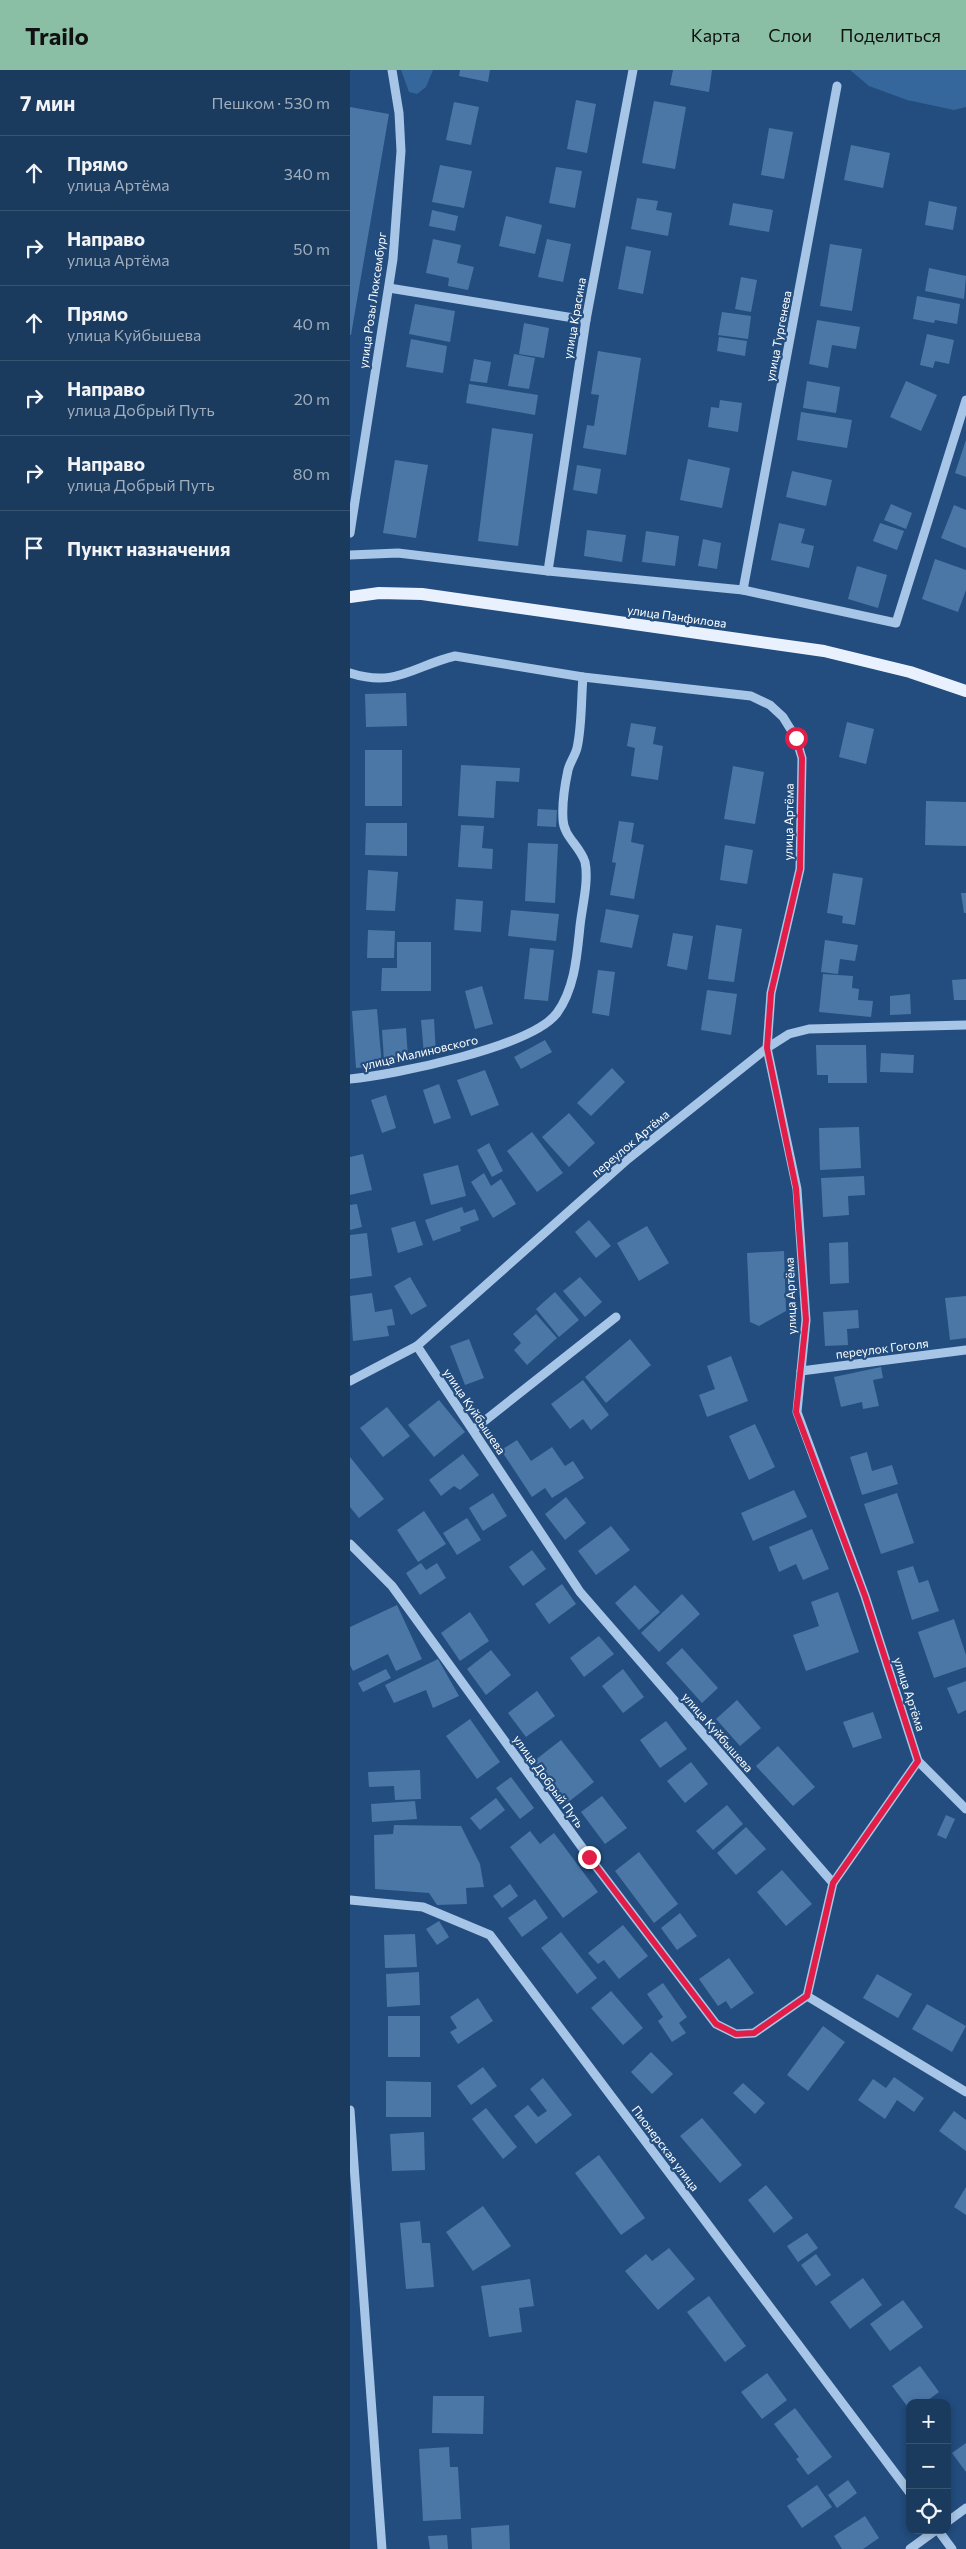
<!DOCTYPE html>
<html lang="ru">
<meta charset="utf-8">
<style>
:root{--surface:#1a3a5e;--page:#274567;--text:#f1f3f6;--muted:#9fadbc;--line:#385473;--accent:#8abfa5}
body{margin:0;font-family:Commissioner,sans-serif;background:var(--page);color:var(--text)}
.controls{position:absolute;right:15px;bottom:15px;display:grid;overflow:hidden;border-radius:10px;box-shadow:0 2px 8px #0003}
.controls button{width:45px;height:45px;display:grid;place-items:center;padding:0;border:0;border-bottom:1px solid var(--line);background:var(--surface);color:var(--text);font:25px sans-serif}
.stop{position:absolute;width:15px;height:15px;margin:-11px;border:4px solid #e11d48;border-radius:50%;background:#fff}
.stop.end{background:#e11d48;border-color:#fff;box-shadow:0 1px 5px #0008}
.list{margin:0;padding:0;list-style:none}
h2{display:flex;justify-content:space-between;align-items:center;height:65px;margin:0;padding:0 20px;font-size:21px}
h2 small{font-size:16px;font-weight:400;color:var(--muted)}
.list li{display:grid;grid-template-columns:32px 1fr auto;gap:15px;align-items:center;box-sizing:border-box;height:75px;padding:0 20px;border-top:1px solid var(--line)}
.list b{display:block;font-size:19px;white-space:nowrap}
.list p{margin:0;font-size:16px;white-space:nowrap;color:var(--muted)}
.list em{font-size:16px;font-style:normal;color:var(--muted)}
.icon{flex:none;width:28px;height:28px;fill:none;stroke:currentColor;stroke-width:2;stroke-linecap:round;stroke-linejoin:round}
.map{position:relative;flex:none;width:616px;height:2479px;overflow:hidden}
header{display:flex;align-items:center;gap:30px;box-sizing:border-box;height:70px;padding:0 25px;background:var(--accent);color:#111}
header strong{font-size:24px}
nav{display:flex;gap:28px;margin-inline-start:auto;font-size:18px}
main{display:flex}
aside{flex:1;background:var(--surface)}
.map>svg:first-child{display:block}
.green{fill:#35679c}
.building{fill:#4b77a7}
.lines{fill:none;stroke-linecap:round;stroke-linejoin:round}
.minor{stroke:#a7c5e6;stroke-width:9}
.major{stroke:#e8f1fd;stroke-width:12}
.route{stroke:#e11d48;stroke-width:6}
.labels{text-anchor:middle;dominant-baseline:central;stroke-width:4.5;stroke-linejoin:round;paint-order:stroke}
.street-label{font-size:12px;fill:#fff;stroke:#224d7e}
</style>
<header>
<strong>Trailo</strong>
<nav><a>Карта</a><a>Слои</a><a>Поделиться</a></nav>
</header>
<main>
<aside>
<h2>7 мин<small>Пешком · 530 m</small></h2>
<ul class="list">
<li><svg class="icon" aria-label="ahead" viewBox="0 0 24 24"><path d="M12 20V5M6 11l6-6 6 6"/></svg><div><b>Прямо</b><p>улица Артёма</p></div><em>340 m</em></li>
<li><svg class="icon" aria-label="right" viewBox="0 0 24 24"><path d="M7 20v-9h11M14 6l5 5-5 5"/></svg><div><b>Направо</b><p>улица Артёма</p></div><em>50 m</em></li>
<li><svg class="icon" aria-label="ahead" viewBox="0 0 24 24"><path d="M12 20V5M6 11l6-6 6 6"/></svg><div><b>Прямо</b><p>улица Куйбышева</p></div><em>40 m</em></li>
<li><svg class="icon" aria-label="right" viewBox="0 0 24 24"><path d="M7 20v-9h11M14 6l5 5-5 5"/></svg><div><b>Направо</b><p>улица Добрый Путь</p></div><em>20 m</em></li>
<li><svg class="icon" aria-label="right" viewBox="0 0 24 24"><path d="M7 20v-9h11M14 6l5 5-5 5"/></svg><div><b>Направо</b><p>улица Добрый Путь</p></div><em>80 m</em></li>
<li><svg class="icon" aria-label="arrive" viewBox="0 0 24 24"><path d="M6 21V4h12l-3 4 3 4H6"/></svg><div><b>Пункт назначения</b></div></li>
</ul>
</aside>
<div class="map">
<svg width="616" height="2479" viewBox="0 0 616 2479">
<rect width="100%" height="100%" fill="#224d7e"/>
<g class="green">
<polygon points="51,0 83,0 76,17 67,24 59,22"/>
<polygon points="500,0 616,0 616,37 604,40 557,30 519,16"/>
</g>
<g class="building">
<polygon points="110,0 140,0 138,12 109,6"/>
<polygon points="323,0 362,0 359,22 320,15"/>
<polygon points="226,30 246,34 237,83 217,79"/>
<polygon points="304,31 336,37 325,99 292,93"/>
<polygon points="104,32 129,37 121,75 96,70"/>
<polygon points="0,37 39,44 1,265 0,265"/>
<polygon points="419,58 443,62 434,109 411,105"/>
<polygon points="501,75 540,83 533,118 494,110"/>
<polygon points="90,95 122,101 114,138 82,132"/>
<polygon points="206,97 232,101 225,138 199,133"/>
<polygon points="287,128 308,131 306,140 322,143 318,166 281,159"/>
<polygon points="579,131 607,137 603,160 575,155"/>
<polygon points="383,133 423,140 419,162 379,155"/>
<polygon points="82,140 108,146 105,161 79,156"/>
<polygon points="156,146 192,155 185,184 149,176"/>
<polygon points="83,169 111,175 107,193 124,197 118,220 98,216 99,208 76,203"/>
<polygon points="197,169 221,174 213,212 188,207"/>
<polygon points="480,174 512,179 502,241 470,236"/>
<polygon points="276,176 301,181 293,224 268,219"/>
<polygon points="579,198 616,206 614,229 575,221"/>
<polygon points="391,207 407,210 401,242 385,239"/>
<polygon points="567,226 610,234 607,254 585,250 584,253 563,249"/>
<polygon points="65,234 105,241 100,272 59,264"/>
<polygon points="372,242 401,246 398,269 368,265"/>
<polygon points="467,250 510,257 506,279 482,275 478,298 459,294"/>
<polygon points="174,253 199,258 194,288 169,284"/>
<polygon points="577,264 604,270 599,294 585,291 583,298 570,295"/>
<polygon points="369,267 397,271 395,286 367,281"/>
<polygon points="61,269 97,276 93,303 56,297"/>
<polygon points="248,281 291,288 276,385 233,378 237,355 244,356 249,325 241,324"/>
<polygon points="164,284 185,288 179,319 158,316"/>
<polygon points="124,289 141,292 137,313 120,311"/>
<polygon points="457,311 490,317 486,343 453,338"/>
<polygon points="556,311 587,325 571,361 540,347"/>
<polygon points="119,314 188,325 185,345 116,333"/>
<polygon points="370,330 392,333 388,362 358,357 361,337 369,338"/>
<polygon points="451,342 502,350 497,378 447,370"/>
<polygon points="142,358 183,364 168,476 128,471"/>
<polygon points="616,370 616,407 605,403"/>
<polygon points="338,389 380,398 372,438 330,430"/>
<polygon points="45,390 78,395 66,468 33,463"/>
<polygon points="227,395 251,399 247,424 223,420"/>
<polygon points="442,401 482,410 476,436 436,427"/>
<polygon points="541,434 562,443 556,459 534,450"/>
<polygon points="604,435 616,440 616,478 591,468"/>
<polygon points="429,453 455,459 451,473 464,476 459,498 421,490"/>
<polygon points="530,453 554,461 547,480 523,471"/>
<polygon points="237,460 276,465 272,492 234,486"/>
<polygon points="296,461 329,466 325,496 292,492"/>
<polygon points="353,469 371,473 367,499 348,496"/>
<polygon points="585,489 616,500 616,520 608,542 572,529"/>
<polygon points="507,496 537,505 528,538 498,529"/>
<polygon points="56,623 57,656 16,657 15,624"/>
<polygon points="497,652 524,659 516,694 489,687"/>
<polygon points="281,653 306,657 303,674 313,676 308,710 281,706 285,678 277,676"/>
<rect x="15" y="680" width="37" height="56"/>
<polygon points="111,695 170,698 169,712 146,711 144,748 108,746"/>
<polygon points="383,696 414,702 405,754 374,749"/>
<polygon points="576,731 616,732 616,776 575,775"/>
<polygon points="188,739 207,740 206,757 187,756"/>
<polygon points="269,751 284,753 281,772 294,775 284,829 260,825 266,793 262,792"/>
<polygon points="16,753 57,753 57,786 15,785"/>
<polygon points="111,755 134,756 132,778 143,779 142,799 108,797"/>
<polygon points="178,773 208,774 205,833 175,831"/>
<polygon points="375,775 403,780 397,814 370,810"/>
<polygon points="18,800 48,802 45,841 16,840"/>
<polygon points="483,803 513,808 505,855 492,853 493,846 477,843"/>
<polygon points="611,823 616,823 616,843 614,843"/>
<polygon points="106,829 133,831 131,862 104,860"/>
<polygon points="256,839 289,845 282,878 250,872"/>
<polygon points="161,840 209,844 206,871 158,866"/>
<polygon points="366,855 392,859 384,912 358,909"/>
<polygon points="18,860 45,861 44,888 17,888"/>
<polygon points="323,863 343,866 337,900 317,896"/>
<polygon points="475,870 508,875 505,891 490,889 488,904 471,902"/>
<polygon points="47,872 81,872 81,921 31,921 32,898 47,898"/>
<polygon points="180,878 204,880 198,931 174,929"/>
<polygon points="248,900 265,902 259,946 242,943"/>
<polygon points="473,904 503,906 502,918 509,919 508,930 523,931 521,947 469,942"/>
<polygon points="616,909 616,930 604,930 602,910"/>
<polygon points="132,916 143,954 125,959 115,921"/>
<polygon points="357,920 387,924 381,965 351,960"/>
<polygon points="560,924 561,944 540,945 540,926"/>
<polygon points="27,939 32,996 6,998 2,941"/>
<polygon points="84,949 86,984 74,985 71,950"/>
<polygon points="56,958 58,989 34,991 32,960"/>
<polygon points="195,970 202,982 171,999 164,987"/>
<polygon points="466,975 516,975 517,1013 478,1013 478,1005 467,1005"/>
<polygon points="531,983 564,985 563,1003 530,1002"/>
<polygon points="262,998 275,1012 241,1046 227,1033"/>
<polygon points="135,1000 149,1035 121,1046 107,1010"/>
<polygon points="89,1014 101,1048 84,1054 73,1020"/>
<polygon points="36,1025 46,1058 32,1063 21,1030"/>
<polygon points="219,1043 245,1073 219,1097 192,1067"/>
<polygon points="509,1057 511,1098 470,1100 469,1058"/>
<polygon points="182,1062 213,1103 187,1122 157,1081"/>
<polygon points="139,1073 153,1101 142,1107 127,1080"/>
<polygon points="13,1084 22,1120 0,1125 0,1087"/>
<polygon points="108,1095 116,1126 81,1135 73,1104"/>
<polygon points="134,1103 141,1116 151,1109 166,1134 143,1148 121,1112"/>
<polygon points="514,1106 515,1125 498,1126 499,1145 473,1147 471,1108"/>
<polygon points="7,1134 12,1157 0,1160 0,1135"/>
<polygon points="112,1137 114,1143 125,1139 129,1150 110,1157 111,1161 83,1171 75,1150"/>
<polygon points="239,1150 261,1176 246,1188 225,1162"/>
<polygon points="65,1151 73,1175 48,1183 41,1158"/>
<polygon points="297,1156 319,1193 289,1211 267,1173"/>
<polygon points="17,1163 22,1206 0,1209 0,1165"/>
<polygon points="498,1172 499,1213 480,1214 479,1173"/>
<polygon points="434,1181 436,1241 409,1256 400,1252 397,1183"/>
<polygon points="60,1207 77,1236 61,1245 44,1216"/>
<polygon points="230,1207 252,1232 235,1247 213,1221"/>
<polygon points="205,1222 229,1250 209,1267 186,1239"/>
<polygon points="22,1223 25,1242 42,1239 45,1255 37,1256 39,1266 3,1271 0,1226"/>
<polygon points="616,1226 616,1268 600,1270 595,1228"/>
<polygon points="508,1240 509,1258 497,1259 498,1275 475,1276 473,1242"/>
<polygon points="186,1244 207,1268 177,1295 164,1280 171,1273 163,1264"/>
<polygon points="119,1269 134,1308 115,1315 100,1276"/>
<polygon points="280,1269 301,1295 256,1333 235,1307"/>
<polygon points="381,1286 398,1331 357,1347 349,1325 365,1319 357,1296"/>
<polygon points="531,1297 533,1308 523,1310 529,1336 513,1339 512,1332 491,1337 484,1307"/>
<polygon points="233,1310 259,1345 241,1360 233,1349 220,1359 201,1334"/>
<polygon points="89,1330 115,1362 84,1387 58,1355"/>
<polygon points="37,1337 60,1366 33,1387 10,1358"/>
<polygon points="405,1354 425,1397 399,1410 379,1366"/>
<polygon points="167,1370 181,1391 202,1377 215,1396 223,1391 234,1408 202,1428 195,1418 182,1427 151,1380"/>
<polygon points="517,1382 522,1401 542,1395 548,1414 512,1425 500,1387"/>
<polygon points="113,1384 129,1405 110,1420 104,1416 91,1426 79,1410"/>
<polygon points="0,1387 34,1429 9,1448 0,1437"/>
<polygon points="444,1420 457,1447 403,1471 391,1443"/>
<polygon points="143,1423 157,1446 133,1461 119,1438"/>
<polygon points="547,1423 564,1473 531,1484 514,1434"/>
<polygon points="216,1427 236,1453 215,1470 195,1444"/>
<polygon points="74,1441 96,1474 68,1492 47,1460"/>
<polygon points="117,1448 131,1470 107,1485 93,1463"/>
<polygon points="261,1456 280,1480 246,1505 228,1481"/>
<polygon points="462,1459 479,1499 453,1510 446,1494 429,1502 419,1477"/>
<polygon points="182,1480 196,1499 173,1516 159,1497"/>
<polygon points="71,1493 76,1500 87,1493 96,1508 70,1525 56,1503"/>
<polygon points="563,1496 569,1513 578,1510 589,1541 562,1550 547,1501"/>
<polygon points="212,1514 226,1534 199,1554 185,1534"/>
<polygon points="285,1515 310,1542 289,1560 265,1533"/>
<polygon points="488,1522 509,1582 456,1601 443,1565 469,1556 461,1532"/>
<polygon points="332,1524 350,1544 309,1582 291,1563"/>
<polygon points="47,1535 72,1589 46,1601 38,1584 3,1601 0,1595 0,1557"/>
<polygon points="120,1542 139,1571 110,1591 91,1563"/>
<polygon points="604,1549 616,1585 616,1597 584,1608 568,1562"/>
<polygon points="249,1566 264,1584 234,1607 220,1588"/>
<polygon points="332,1578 368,1618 352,1633 316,1593"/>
<polygon points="141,1580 161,1605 136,1625 117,1599"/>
<polygon points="88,1589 109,1626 83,1638 76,1620 44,1633 35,1615"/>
<polygon points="36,1599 41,1608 13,1622 8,1613"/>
<polygon points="273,1599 294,1627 273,1643 252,1616"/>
<polygon points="616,1611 616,1640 608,1644 597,1618"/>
<polygon points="187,1621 205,1646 176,1667 158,1643"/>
<polygon points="387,1630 411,1658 390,1676 366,1649"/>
<polygon points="523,1642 532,1668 503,1678 493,1652"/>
<polygon points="120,1649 150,1692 127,1709 96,1666"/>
<polygon points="316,1651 337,1679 310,1698 290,1670"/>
<polygon points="211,1670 244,1712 217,1733 184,1691"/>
<polygon points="428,1676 465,1717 443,1736 406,1696"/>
<polygon points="341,1692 358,1714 335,1733 317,1711"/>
<polygon points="70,1700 71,1729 45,1730 44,1716 19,1717 18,1702"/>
<polygon points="161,1707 184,1738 170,1749 146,1718"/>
<polygon points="252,1726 277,1758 255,1774 231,1742"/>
<polygon points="146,1728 155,1740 130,1760 120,1748"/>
<polygon points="65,1731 67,1749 22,1752 21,1734"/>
<polygon points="377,1735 393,1754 363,1780 346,1761"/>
<polygon points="596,1745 605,1749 596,1769 587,1765"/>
<polygon points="44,1755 111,1756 130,1794 134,1817 116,1818 117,1834 87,1835 79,1823 25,1819 24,1765 43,1764"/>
<polygon points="396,1757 416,1779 386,1805 367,1783"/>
<polygon points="180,1761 190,1774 204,1763 248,1822 213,1848 160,1777"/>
<polygon points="289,1782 328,1834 304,1853 265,1801"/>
<polygon points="432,1800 462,1834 436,1856 407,1822"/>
<polygon points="160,1814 168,1826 152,1838 143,1826"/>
<polygon points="185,1829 198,1848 172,1867 158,1848"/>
<polygon points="330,1843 347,1866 327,1880 311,1858"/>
<polygon points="89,1851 99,1867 87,1875 76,1859"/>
<polygon points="273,1855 298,1886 269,1909 254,1890 248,1894 238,1883"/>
<polygon points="211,1862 247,1908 227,1924 191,1878"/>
<polygon points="65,1864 67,1897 35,1898 34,1865"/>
<polygon points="379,1888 404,1923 381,1939 376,1931 368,1936 349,1909"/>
<polygon points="69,1902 70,1935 37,1937 36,1904"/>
<polygon points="527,1904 562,1924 548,1948 513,1928"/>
<polygon points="313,1913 337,1947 329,1953 336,1963 322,1972 308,1951 313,1947 297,1924"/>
<polygon points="261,1921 293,1958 273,1975 241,1938"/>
<polygon points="128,1928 143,1951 108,1974 100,1962 107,1958 100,1947"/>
<polygon points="577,1934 616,1956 602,1982 562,1959"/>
<rect x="38" y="1946" width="32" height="41"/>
<polygon points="473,1956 495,1972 458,2021 437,2005"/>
<polygon points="301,1982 323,2004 302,2024 281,2002"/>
<polygon points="133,1997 147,2016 121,2035 107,2016"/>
<polygon points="544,2007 574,2028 564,2042 547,2030 535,2049 508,2030 523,2009 536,2018"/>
<polygon points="193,2008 222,2045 186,2074 164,2046 178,2035 188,2047 197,2041 180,2019"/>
<polygon points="36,2011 81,2012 81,2047 36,2047"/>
<polygon points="393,2013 415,2033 405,2044 383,2023"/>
<polygon points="136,2038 167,2077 153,2089 122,2049"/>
<polygon points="604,2041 616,2050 616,2081 589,2061"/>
<polygon points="352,2048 392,2095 370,2113 330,2066"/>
<polygon points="74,2062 75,2100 42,2101 40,2064"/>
<polygon points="249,2085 295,2148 271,2165 225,2103"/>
<polygon points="416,2115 443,2148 424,2163 398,2130"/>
<polygon points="616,2117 616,2145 604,2137"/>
<polygon points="133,2136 161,2176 123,2201 96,2162"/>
<polygon points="70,2151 72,2173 80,2173 84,2217 56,2219 50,2153"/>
<polygon points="457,2163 468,2178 448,2192 437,2176"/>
<polygon points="319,2178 345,2209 308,2240 275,2201 296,2184 302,2191"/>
<polygon points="466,2184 481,2205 466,2216 451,2195"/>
<polygon points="513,2208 532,2235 500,2259 480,2232"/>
<polygon points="180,2209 184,2236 169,2238 172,2262 139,2267 131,2216"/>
<polygon points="359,2226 396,2276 375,2292 337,2242"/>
<polygon points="553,2230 573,2257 540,2281 520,2254"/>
<polygon points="570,2296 589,2322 574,2333 560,2333 560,2340 542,2316"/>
<polygon points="417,2303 437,2330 412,2349 391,2322"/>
<polygon points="83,2326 134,2326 133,2364 82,2363"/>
<polygon points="445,2338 482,2387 458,2405 446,2389 449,2387 424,2354"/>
<polygon points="616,2373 616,2402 602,2383"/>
<polygon points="99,2377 100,2397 108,2397 111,2449 73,2451 69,2379"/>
<polygon points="498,2410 507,2423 487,2438 478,2425"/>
<polygon points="467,2415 482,2437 452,2458 437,2436"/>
<polygon points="515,2446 529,2468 513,2479 492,2479 484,2466"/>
<polygon points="159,2455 160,2479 122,2479 121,2458"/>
<polygon points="97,2465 98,2479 80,2479 78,2466"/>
</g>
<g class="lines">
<g class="minor">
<polyline points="39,218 236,250"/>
<polyline points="0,463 43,189 51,81 49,43 42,0"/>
<polyline points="0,485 48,483 198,501 393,520 546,553 616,330"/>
<polyline points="198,501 236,250 283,0"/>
<polyline points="393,520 487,16"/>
<path d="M0 603C46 618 63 596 105 586L233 607 401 626 420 635 433 647 446 668 452 688 450 799 421 923 417 978 447 1119 456 1250 447 1342 515 1526 568 1691 483 1813"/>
<path d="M0 1009C43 1005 182 977 207 943 225 918 227 885 230 856 232 837 239 811 235 792 230 776 213 766 213 749 212 734 215 714 218 700 220 692 225 686 227 678 232 656 231 630 233 607"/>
<polyline points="67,1276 230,1522 483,1813 457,1926 616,2022"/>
<polyline points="451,1301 616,1280"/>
<polyline points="0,1311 67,1276 278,1089 417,978 439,964 459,959 616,955"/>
<polyline points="123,1360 266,1247"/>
<polyline points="0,1474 42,1516 239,1787 366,1954 386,1964 404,1963 457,1926"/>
<polyline points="568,1691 616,1739"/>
<polyline points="0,1830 73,1837 140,1865 560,2423"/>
<polyline points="0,2040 32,2479"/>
<polyline points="597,2452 616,2438"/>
<polyline points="588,2460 602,2479"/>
<polyline points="560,2479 586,2460"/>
</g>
<polyline class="major" points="0,527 29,523 72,524 474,581 560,602 616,621"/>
</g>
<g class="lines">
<polyline class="route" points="239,1787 366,1954 386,1964 404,1963 457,1926 483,1813 568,1691 515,1526 446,1342 456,1250 446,1118 417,978 421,923 450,799 452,688 446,668"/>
</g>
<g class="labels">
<g class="street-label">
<text transform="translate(22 230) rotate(-82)">улица Розы Люксембург</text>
<text transform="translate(224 248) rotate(-80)">улица Красина</text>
<text transform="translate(428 266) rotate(-79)">улица Тургенева</text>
<text transform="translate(327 546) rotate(8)">улица Панфилова</text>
<text transform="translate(438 752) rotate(-89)">улица Артёма</text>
<text transform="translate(70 982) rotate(-13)">улица Малиновского</text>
<text transform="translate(280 1073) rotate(-40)">переулок Артёма</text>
<text transform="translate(440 1226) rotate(-92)">улица Артёма</text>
<text transform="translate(532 1278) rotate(-7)">переулок Гоголя</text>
<text transform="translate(125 1341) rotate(56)">улица Куйбышева</text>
<text transform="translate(560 1624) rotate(72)">улица Артёма</text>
<text transform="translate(368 1662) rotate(49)">улица Куйбышева</text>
<text transform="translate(199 1711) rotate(54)">улица Добрый Путь</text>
<text transform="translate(316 2078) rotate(53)">Пионерская улица</text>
</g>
</g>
</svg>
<div class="controls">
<button>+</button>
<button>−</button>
<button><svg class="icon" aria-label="locate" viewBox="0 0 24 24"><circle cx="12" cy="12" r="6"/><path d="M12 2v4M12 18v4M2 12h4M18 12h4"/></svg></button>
</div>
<div class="stop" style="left:446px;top:668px"></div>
<div class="stop end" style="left:239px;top:1787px"></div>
</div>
</main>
